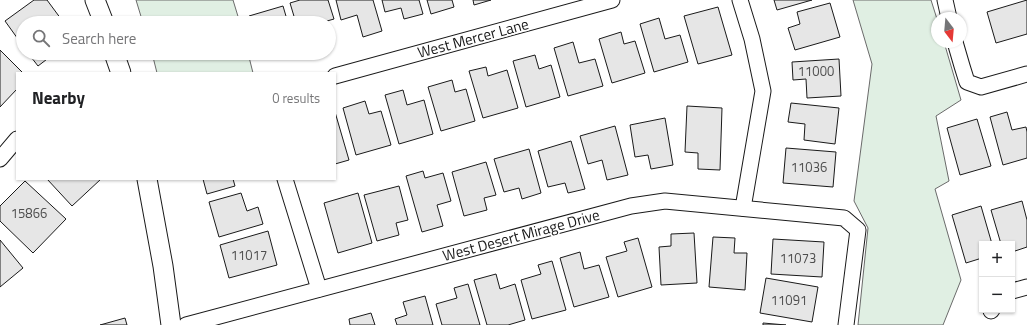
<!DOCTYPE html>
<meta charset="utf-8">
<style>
:root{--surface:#fff;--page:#f6f6f6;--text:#202124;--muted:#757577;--line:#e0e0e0}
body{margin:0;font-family:"Titillium Web",sans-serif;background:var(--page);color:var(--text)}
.controls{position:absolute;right:12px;bottom:12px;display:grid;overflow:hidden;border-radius:0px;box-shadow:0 1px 3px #0004}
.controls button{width:36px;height:36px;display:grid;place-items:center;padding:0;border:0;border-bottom:1px solid var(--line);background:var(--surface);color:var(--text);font:20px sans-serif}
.compass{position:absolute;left:931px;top:12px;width:36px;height:36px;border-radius:50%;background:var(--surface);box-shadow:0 1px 3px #0004;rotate:164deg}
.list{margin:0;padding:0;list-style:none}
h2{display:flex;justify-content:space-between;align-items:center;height:52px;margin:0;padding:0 16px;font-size:17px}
h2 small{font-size:13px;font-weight:400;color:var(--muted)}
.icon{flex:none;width:22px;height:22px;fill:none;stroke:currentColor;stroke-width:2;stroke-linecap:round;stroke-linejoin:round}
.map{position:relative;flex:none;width:1027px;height:325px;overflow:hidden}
.search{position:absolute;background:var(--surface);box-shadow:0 1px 3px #0004;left:16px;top:16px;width:320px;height:44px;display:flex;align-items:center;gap:10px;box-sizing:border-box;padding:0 14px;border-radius:22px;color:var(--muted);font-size:15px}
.panel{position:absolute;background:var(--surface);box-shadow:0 1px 3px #0004;left:16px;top:72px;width:320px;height:108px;border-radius:0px}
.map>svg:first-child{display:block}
.green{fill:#e0efe3;stroke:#6a6a6a}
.building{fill:#e6e6e6;stroke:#1a1a1a}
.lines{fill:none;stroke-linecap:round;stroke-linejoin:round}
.minor-casing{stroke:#1a1a1a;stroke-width:17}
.tertiary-casing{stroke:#1a1a1a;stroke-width:21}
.minor{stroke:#fff;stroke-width:15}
.tertiary{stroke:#fff;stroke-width:19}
.labels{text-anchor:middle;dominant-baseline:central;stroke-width:3;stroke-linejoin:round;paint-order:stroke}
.number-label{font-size:13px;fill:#4d4d4d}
.street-label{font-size:15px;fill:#1a1a1a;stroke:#fff}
</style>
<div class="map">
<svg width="1027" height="325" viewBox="0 0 1027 325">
<rect width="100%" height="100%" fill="#fff"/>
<g class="green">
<polygon points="136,0 233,0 240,23 143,23"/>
<polygon points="853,0 931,0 937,19 937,42 944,42 961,100 936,116 949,181 935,189 961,280 943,325 858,325 868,228 854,201 872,64"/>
<polygon points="152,53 248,53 253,73 157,73"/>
</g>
<g class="building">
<polygon points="34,0 47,0 64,23 23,23 23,46 5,21"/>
<polygon points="300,0 328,0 334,19 320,23 296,23 290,3"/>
<polygon points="336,0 373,0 382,31 363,37 357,15 341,20"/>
<polygon points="382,0 419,0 423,14 404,19 401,8 385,12"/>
<polygon points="427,0 452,0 454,7 431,14"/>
<polygon points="473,0 491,0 474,5"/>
<polygon points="774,0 812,0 777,10"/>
<polygon points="1027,0 1027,34 996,43 987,12"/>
<polygon points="830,3 840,37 795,50 788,28 800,24 797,12"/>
<polygon points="283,6 288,23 251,23 249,16"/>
<polygon points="718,7 732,55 698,64 684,16"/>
<polygon points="659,18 665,39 680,35 688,62 654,72 640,24"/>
<polygon points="621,32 624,44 635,41 645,73 612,83 599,39"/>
<polygon points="573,42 579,63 595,59 603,86 568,96 554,48"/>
<polygon points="0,50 23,73 17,73 17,89 0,107"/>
<polygon points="28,53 55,53 38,66"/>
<polygon points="535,55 539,69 551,65 560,97 526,107 513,61"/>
<polygon points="839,59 841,96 807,98 806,79 793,80 792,62"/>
<polygon points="486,67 488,76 507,70 518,108 483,118 469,71"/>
<polygon points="452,80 455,92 466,89 475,121 441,131 428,87"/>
<polygon points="403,90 407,105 424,100 433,134 399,144 385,95"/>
<polygon points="365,101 369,114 381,111 391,145 356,155 343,108"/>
<polygon points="791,103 839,108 835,144 804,140 805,124 788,122"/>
<polygon points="687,106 722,108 720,170 698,169 698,153 685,152"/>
<polygon points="335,112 349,160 335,164"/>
<polygon points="1007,112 1012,130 1026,127 1027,132 1027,158 1003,165 990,117"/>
<polygon points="665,118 673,165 651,169 648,155 635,157 630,125"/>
<polygon points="977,119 991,166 960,175 947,128"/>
<polygon points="615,126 628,175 607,180 602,160 588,164 580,136"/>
<polygon points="571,141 585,189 568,193 565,183 548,187 538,151"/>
<polygon points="786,148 836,152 833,187 783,183"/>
<polygon points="529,149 541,193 522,199 519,188 504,192 494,159"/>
<polygon points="486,162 496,195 484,198 487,210 464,216 452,172"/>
<polygon points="423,171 425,178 443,173 451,201 437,205 443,226 422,232 406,176"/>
<polygon points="47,179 101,179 72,206"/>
<polygon points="203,179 233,179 235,186 207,194"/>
<polygon points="25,181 66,219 33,253 0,221 0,206"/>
<polygon points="399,186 408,220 396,223 399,235 377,241 364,195"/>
<polygon points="241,193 247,211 258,207 263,224 219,237 209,202"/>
<polygon points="358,193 372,243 338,253 324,203"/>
<polygon points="1022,201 1027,220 1027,247 1012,252 1012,244 1001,244 991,210"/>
<polygon points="981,206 992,244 982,244 982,258 966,263 952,215"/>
<polygon points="268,231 277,265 229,278 220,245"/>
<polygon points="694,233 697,283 661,285 659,247 671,246 671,234"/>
<polygon points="713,237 735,238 734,253 747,253 745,290 709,287"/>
<polygon points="638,238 652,287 618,297 606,257 627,251 624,242"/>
<polygon points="773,239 824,242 822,277 771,274"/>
<polygon points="0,240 23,268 0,287"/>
<polygon points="580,252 584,269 599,265 609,297 574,307 560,258"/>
<polygon points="552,261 566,310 532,319 521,280 541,274 538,265"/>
<polygon points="496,274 500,289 515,284 525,320 508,325 487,325 474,280"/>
<polygon points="766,278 818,287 812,322 760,313"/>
<polygon points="468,284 480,325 442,325 436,304 457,298 454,288"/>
<polygon points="425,296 433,325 397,325 395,319 407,315 403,302"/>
<polygon points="371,313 375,325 350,325 349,319"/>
<polygon points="125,318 127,325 100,325"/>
<polygon points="763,323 786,325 763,325"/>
</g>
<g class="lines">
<g class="minor-casing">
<g id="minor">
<polyline points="740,0 752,39 763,91 743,208"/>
<polyline points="945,0 949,18"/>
<polyline points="955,42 962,66 967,82 981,87 1027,74"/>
<polyline points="335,76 612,0"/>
<polyline points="0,159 17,139"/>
<polyline points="285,179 319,289"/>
<polyline points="1012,291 1027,287"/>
<polyline points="991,311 992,310"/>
<polyline points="186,325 631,206 665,201 844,218 858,230 846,325"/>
</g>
</g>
<g class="tertiary-casing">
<g id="tertiary">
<polyline points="95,0 104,23"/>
<polyline points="114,53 121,73"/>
<polyline points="147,179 163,266 171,325"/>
</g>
</g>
<use href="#minor" class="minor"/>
<use href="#tertiary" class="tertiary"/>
</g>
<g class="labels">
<g class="number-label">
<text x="816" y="71">11000</text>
<text x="809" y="167">11036</text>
<text x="29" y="213">15866</text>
<text x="249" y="255">11017</text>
<text x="798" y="258">11073</text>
<text x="789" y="300">11091</text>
</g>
<g class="street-label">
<text transform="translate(473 38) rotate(-15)">West Mercer Lane</text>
<text transform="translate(521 235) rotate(-15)">West Desert Mirage Drive</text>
</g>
</g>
</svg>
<div class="controls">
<button>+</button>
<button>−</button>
</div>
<svg class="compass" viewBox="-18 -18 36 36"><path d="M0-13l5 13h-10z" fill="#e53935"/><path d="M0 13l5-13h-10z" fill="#757577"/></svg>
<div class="search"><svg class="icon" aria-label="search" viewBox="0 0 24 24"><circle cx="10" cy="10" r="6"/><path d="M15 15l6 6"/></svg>Search here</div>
<section class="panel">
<h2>Nearby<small>0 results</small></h2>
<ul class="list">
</ul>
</section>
</div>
